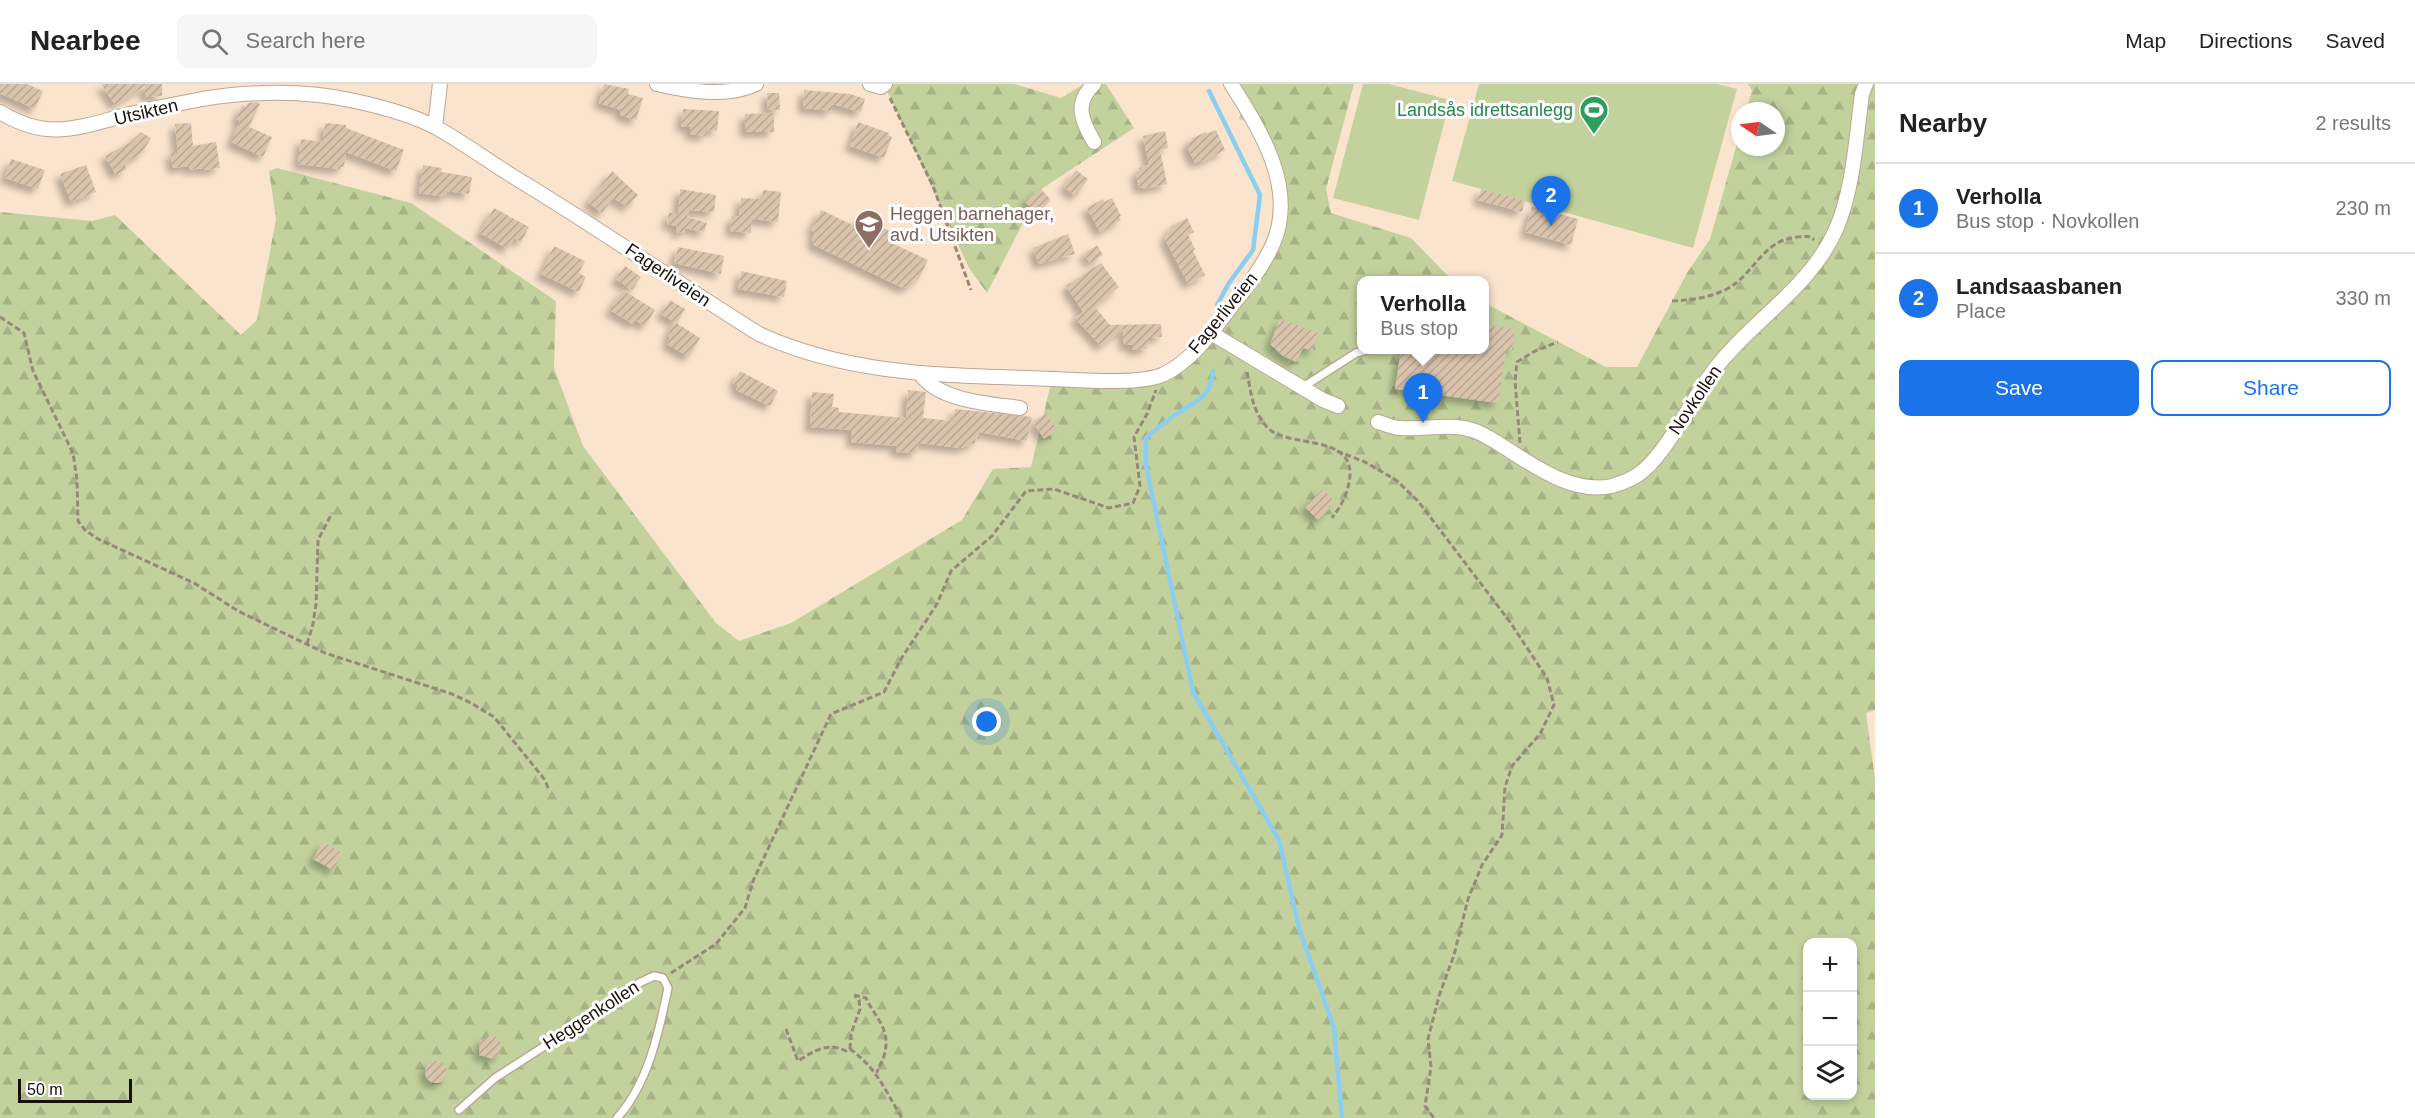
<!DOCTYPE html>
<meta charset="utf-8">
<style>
:root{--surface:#fff;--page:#f6f6f6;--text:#222;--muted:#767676;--line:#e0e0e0;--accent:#1a73e8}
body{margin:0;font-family:Helvetica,sans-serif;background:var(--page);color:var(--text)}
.controls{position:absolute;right:18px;bottom:18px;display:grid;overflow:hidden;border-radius:12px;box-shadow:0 3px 9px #0003}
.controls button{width:54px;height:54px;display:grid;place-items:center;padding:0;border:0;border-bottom:2px solid var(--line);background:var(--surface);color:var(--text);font:30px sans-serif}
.compass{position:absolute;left:1731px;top:18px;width:54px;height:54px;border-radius:50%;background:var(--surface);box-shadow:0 3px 9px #0003;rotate:283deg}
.scale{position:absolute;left:18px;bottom:15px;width:114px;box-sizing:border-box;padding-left:6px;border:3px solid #181109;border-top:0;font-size:16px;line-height:21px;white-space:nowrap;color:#181109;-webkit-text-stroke:4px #fff;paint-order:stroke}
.you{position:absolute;left:987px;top:638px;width:21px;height:21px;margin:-15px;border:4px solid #fff;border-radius:50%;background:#1a73e8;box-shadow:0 0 0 9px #1a73e833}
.badge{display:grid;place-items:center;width:39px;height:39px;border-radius:50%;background:var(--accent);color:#fff;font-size:20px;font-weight:700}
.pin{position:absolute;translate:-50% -50px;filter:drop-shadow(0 2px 3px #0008)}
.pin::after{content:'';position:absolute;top:32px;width:21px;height:18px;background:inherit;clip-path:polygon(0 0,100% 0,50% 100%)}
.popup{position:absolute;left:1357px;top:192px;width:132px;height:78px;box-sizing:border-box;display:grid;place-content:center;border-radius:12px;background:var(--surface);filter:drop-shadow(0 2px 4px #0005);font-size:20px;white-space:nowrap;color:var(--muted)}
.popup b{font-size:22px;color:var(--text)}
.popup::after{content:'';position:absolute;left:50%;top:100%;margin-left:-12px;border:12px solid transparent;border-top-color:var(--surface)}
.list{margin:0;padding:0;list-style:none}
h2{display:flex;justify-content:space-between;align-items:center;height:78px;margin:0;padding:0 24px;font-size:26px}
h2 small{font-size:20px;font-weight:400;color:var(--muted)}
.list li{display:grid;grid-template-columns:39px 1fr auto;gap:18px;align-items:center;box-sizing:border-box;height:90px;padding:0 24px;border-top:2px solid var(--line)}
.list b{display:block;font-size:22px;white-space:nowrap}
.list p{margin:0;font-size:20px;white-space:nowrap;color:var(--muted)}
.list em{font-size:20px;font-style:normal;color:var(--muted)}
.actions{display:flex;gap:12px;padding:18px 24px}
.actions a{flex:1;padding:14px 0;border:2px solid var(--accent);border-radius:12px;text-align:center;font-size:21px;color:var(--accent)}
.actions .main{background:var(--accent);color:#fff}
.icon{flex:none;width:33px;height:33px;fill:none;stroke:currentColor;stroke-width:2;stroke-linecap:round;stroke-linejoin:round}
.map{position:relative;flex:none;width:1875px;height:1034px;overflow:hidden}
header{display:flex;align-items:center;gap:36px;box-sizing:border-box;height:84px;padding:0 30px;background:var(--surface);border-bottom:2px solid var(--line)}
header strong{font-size:28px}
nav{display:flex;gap:33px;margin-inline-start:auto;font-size:21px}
.search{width:420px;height:54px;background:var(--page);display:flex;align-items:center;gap:15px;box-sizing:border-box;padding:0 21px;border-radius:12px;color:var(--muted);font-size:22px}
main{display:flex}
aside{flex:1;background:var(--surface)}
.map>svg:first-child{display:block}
.forest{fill:url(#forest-firs);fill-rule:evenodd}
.garden{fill:#c3d29d}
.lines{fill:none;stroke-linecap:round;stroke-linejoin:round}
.stream{stroke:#8ccdf2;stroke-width:4.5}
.building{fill:url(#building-hatch);filter:url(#shadow)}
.service-casing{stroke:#bca792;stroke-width:10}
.minor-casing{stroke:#bca792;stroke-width:16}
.path{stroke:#988878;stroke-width:3;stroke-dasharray:6 3;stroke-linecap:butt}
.service{stroke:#fff;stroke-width:7}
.minor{stroke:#fff;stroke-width:14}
.labels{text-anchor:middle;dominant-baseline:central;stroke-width:6;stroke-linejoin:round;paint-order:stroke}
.leisure-label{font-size:18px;fill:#27864d;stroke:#fff;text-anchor:end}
.street-label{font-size:18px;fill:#181109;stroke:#fff}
.education-label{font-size:18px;fill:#785e54;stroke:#fff;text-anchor:start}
</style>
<header>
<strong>Nearbee</strong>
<div class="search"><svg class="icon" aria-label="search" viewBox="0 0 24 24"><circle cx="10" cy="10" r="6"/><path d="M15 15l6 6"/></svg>Search here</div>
<nav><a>Map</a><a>Directions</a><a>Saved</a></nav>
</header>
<main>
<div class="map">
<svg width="1875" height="1034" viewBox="0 0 1875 1034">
<defs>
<pattern id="forest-firs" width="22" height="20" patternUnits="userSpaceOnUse" patternTransform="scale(1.5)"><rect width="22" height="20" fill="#c3d29d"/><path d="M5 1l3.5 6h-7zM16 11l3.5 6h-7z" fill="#a7b386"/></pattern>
<pattern id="building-hatch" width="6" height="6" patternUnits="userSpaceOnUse" patternTransform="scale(1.5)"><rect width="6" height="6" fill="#dac4ae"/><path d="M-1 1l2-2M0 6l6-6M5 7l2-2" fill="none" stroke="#baa794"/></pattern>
<filter id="shadow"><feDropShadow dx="-5.5" dy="5.5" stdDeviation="3" flood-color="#0004"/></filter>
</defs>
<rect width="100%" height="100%" fill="#fbe4ce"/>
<g class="forest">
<polygon points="884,0 1014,0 1061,14 1084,0 1106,0 1134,44 1040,106 987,209 969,184"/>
<path d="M1227 0H1354L1326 105 1331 129 1411 154 1452 196H1362V266H1484L1485 219 1606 283H1637L1687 189 1710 155 1740 49V63H1776V27H1746L1752 7 1748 0H1875V626L1866 629 1875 695V1034H0V128L92 137 115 131 241 251 257 236 276 135 269 87 277 84 411 119 556 217 554 284 583 362 716 539 739 557 791 539 962 436 993 385 1031 383 1052 295 1166 292 1255 192 1281 127 1276 93 1249 38 1239 35 1242 24ZM1808 858H1852V1012H1808Z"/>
</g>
<g class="garden">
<polygon points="1363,0 1389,0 1450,16 1419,136 1333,114"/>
<polygon points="1479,0 1717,0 1737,5 1693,164 1452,97"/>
</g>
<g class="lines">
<g class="stream">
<polyline points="1209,7 1260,111 1253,166 1229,199 1217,221"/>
<path d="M1213 287C1211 316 1194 317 1175 331 1165 338 1155 346 1146 354V381L1193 608 1279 756 1299 844 1334 944 1342 1034"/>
</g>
</g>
<g class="building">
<polygon points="0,0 27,0 43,7 35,25 0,9"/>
<polygon points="101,0 162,0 162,12 145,13 145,2 115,21"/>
<polygon points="604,0 629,5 628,10 643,14 636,36 620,31 621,26 599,19"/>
<polygon points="804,6 850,10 865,15 861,28 832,20 832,27 803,24"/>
<polygon points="767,9 779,9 780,26 768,26"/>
<polygon points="257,18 260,20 249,43 272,53 263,73 231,58 240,36 236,35 242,22 246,23 248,19"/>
<polygon points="683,25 719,27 717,47 706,46 706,52 690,50 690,43 681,42"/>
<polygon points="774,29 774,48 745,48 745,30"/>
<polygon points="858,38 889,49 888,51 892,53 884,74 850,62"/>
<polygon points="191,39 193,62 216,58 220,84 203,86 203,84 190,86 189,82 173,84 170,66 178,71 175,40"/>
<polygon points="325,39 346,41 346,44 404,66 396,87 346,68 344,83 340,83 340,85 298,80 301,55 323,58"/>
<polygon points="1216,46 1225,66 1202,78 1201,76 1195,79 1186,60 1192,57 1191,55 1206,48 1207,50"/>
<polygon points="1165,47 1168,64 1160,66 1167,100 1144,105 1143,103 1139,104 1136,88 1140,87 1139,84 1149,81 1143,52"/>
<polygon points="141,48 151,54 142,69 124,80 127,85 116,91 105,72 131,58"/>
<polygon points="11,75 45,86 38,105 5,94"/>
<polygon points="86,81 96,108 71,118 60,90"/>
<polygon points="423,81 442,84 441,88 472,93 469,110 447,107 446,113 419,109"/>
<polygon points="1076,86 1088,95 1076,112 1064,103"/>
<polygon points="612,87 638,111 628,123 613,114 602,129 588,118"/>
<polygon points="1040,104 1051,116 1037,130 1025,118"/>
<polygon points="680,105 716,111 714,128 689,126 687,133 707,139 704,148 685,144 684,149 676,148 677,142 667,140 669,128 678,131"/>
<polygon points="1481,105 1525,117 1522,128 1478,116"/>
<polygon points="763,106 781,108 778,138 752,135 751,149 730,147 732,132 739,133 741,114 762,115"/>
<polygon points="1112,114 1121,132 1119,133 1121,136 1100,148 1087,124 1103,115 1104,118"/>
<polygon points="1532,123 1578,135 1571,161 1525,148"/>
<polygon points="494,124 529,143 521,158 514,154 508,165 480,149"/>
<polygon points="821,126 855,142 860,133 898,151 894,160 928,176 918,196 915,195 912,201 903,204 814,161 812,155 815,148 811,146"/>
<polygon points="1187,134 1194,148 1188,151 1195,165 1193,167 1205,191 1188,200 1165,155 1172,142"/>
<polygon points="1068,150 1075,170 1039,180 1033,164"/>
<polygon points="1097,161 1103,171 1090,179 1084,170"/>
<polygon points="554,162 585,177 579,189 586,193 579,208 541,190"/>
<polygon points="678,163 724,172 721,190 674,179"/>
<polygon points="1101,179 1119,203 1095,223 1110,241 1161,240 1162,253 1150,254 1150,260 1147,261 1147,265 1132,266 1132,261 1124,261 1123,245 1101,262 1075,234 1083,228 1066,202"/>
<polygon points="625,182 641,193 632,206 616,195"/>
<polygon points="741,187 787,197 784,213 738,205"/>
<polygon points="623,206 655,226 645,242 635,236 633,240 610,226"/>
<polygon points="670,216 685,225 677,239 661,230"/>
<polygon points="1280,235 1318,249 1312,267 1303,264 1296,278 1283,272 1270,260"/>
<polygon points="675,238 700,254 689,273 667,260 670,254 668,251"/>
<polygon points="1485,241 1515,245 1512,266 1506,265 1498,319 1395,305 1401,266 1485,266"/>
<polygon points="740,287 778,307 770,322 736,306 738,301 733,299"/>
<polygon points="908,306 926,308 923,334 953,337 955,325 1032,333 1027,357 979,348 979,355 976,354 975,359 961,364 919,359 916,369 896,368 897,362 851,358 852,346 810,343 812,308 834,310 832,323 839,324 839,328 906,334"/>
<polygon points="1046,329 1057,346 1044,355 1033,338"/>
<polygon points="1323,405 1334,417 1328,423 1330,425 1318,436 1305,423"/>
<polygon points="323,758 342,769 333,786 313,775"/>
<polygon points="488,952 496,953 502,961 500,970 493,975 479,971 480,957"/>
<circle cx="436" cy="988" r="11"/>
</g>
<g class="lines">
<g class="service-casing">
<g id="service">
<polyline points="1303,303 1356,269 1367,266"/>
<path d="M459 1026 495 994 613 918 639 899 654 892 663 894 668 904C659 948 648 1000 617 1034"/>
</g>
</g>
<g class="minor-casing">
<g id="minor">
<path d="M657 0C687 7 727 14 756 0"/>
<polyline points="870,0 881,3 885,0"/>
<path d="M0 28C48 58 80 43 130 30 153 24 178 20 202 15 252 7 305 6 355 17 382 23 413 31 437 44 464 59 488 77 514 93 597 143 677 199 759 250 853 293 951 291 1053 295 1081 296 1136 301 1162 291 1188 280 1211 250 1227 228 1243 207 1262 185 1273 160 1297 105 1261 46 1231 0"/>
<polyline points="435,43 440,0"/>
<path d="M1094 58C1081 36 1074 19 1094 0"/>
<polyline points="1211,249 1323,316 1338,322"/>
<path d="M920 289C937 317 991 320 1020 324"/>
<path d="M1378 338C1385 340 1393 344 1400 344 1424 346 1448 339 1472 346 1483 349 1494 357 1504 363 1536 383 1572 410 1612 402 1623 399 1635 394 1644 386 1671 362 1691 316 1714 286 1752 236 1812 203 1837 143 1854 102 1856 53 1862 10L1866 0"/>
</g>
</g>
<g class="path">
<polyline points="890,14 933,102 971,206"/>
<path d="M1672 217C1691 216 1709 214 1727 205 1756 189 1761 157 1797 153 1804 152 1809 151 1814 156"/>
<polyline points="0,233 24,249 33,287 73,369 77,396 78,437 85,446 98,455 194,499 238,527 325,569 452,610 471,619 494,633 545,696 548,704"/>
<path d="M1247 288C1251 308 1252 328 1268 344 1288 364 1352 350 1350 391 1349 407 1342 421 1332 434"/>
<polyline points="1520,359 1515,297 1517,278 1535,267 1558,258"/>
<polyline points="1337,367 1365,378 1396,396 1418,417 1510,538 1547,594 1554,621 1540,650 1512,682 1505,703 1502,751 1482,781 1468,815 1454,871 1439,912 1428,955 1431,983 1425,1022 1434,1034"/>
<polyline points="307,560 313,540 316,520 318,456 332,429"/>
<polyline points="671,889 716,860 745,824 753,797 831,630 884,608 901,575 937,520 951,487 992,452 1026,407 1054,405 1109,424 1133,419 1140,402 1134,353 1147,330 1156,306"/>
<path d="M854 911 866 914C875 934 892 945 884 972 882 979 878 983 877 989"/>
<path d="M786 945 798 977C814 967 827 958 846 967L850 965C878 985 885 1007 902 1034"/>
<polyline points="850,965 851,950 860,925 859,916 855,912"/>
</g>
<use href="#service" class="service"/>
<use href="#minor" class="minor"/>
</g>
<defs>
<g id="stadium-pin" transform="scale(1.5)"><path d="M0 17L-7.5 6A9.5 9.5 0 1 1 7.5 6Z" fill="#2e9e5b" stroke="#fff"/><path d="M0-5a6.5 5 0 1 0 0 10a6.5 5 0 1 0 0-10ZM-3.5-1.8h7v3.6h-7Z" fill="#fff"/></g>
<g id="school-pin" transform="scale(1.5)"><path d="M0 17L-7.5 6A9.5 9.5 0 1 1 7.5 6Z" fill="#8d6e63" stroke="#fff"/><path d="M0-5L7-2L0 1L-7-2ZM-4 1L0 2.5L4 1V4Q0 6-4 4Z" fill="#fff"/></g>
</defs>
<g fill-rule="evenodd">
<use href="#stadium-pin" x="1594" y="26"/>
<use href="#school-pin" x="869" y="140"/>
</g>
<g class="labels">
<g class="leisure-label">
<text x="1573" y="26">Landsås idrettsanlegg</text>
</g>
<g class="street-label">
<text transform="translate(146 28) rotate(-13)">Utsikten</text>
<text transform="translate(668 191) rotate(34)">Fagerliveien</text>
<text transform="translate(1223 229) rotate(-51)">Fagerliveien</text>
<text transform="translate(1695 316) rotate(-56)">Novkollen</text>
<text transform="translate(591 931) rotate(-33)">Heggenkollen</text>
</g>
<g class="education-label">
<text x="890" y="130">Heggen barnehager,<tspan x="890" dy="21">avd. Utsikten</tspan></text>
</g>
</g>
</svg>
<div class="controls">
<button>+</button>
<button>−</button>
<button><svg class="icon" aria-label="layers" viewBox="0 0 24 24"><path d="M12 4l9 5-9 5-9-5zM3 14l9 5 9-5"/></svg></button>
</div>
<svg class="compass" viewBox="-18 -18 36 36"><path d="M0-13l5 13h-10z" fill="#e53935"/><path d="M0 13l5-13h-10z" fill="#767676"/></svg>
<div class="scale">50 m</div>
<div class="you"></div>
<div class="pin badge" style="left:1423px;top:339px">1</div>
<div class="popup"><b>Verholla</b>Bus stop</div>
<div class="pin badge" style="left:1551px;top:142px">2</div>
</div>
<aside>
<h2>Nearby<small>2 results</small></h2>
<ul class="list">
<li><span class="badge">1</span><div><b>Verholla</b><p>Bus stop · Novkollen</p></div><em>230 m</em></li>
<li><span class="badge">2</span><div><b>Landsaasbanen</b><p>Place</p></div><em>330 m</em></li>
</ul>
<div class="actions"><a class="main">Save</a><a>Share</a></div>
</aside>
</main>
